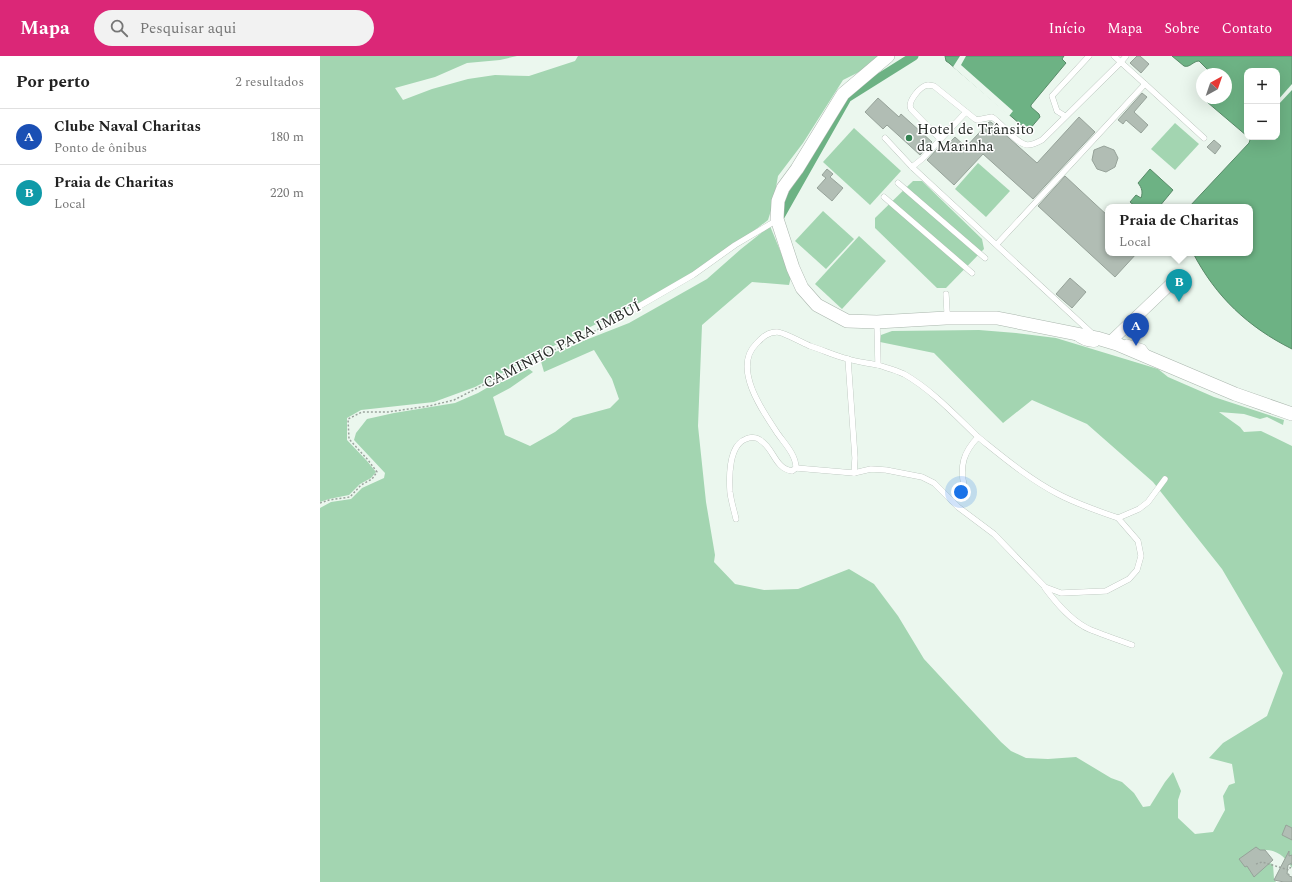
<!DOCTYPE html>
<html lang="pt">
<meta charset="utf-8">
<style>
:root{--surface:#fff;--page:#f2f2f2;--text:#222;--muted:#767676;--line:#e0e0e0;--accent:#db2777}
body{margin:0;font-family:Spectral,serif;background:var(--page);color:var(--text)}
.controls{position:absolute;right:12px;top:12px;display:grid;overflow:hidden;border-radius:8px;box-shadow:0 4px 16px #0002}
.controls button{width:36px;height:36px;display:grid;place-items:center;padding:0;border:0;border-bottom:1px solid var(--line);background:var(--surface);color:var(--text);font:20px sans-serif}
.compass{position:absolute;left:876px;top:12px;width:36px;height:36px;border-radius:50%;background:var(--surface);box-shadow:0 4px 16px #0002;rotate:40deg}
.you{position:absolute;left:641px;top:436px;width:14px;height:14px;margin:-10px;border:3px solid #fff;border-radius:50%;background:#1a73e8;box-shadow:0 0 0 6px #1a73e833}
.badge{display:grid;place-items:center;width:26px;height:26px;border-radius:50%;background:var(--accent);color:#fff;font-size:13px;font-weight:700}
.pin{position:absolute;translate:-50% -33px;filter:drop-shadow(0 1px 2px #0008)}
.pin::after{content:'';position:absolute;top:21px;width:14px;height:12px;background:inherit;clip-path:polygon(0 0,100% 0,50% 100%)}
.popup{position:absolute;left:785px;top:148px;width:148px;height:52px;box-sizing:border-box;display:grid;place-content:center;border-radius:8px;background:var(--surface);filter:drop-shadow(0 1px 3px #0005);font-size:13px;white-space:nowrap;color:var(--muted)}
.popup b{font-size:15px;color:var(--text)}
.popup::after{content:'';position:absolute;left:50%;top:100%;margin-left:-8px;border:8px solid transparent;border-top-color:var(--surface)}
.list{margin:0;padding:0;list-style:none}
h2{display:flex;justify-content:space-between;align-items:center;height:52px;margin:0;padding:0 16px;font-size:17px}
h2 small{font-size:13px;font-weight:400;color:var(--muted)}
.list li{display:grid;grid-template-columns:26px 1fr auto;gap:12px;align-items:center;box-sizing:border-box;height:56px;padding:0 16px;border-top:1px solid var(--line)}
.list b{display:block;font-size:15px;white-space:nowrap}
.list p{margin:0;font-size:13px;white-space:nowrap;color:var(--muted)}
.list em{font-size:13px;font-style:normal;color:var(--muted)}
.icon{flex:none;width:22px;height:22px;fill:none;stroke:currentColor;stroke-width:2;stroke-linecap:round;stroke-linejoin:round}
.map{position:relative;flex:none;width:972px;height:826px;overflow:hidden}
header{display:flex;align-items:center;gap:24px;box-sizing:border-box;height:56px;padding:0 20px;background:var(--accent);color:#fff}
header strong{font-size:19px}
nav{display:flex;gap:22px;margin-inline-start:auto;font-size:14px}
.search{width:280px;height:36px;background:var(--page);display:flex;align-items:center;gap:10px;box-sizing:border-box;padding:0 14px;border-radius:22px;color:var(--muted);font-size:15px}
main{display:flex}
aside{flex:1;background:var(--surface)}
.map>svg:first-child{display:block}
.green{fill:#a3d5b1}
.water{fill:#6db284;stroke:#588a68}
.pier{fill:#ebf7ee}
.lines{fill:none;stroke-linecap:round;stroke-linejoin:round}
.canal{stroke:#6db284;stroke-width:9}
.building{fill:#b1bdb4;stroke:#96a299}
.service-casing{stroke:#aab6ad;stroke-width:6}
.minor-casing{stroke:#aab6ad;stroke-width:12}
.tertiary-casing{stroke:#aab6ad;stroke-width:14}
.path{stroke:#9ba49d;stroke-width:1.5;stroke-dasharray:2 2;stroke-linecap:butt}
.service{stroke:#fff;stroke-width:5.5}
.minor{stroke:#fff;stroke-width:11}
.tertiary{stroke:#fff;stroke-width:13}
.poi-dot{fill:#358353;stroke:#fff;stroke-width:1.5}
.labels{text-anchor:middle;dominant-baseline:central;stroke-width:3;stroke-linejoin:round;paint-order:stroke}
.poi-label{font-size:15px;fill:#272c28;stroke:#fff;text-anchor:start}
.street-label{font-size:15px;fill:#272c28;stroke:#fff}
</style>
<header>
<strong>Mapa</strong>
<div class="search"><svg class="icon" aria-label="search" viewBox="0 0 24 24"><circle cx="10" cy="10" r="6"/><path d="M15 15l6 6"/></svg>Pesquisar aqui</div>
<nav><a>Início</a><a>Mapa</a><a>Sobre</a><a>Contato</a></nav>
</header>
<main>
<aside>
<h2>Por perto<small>2 resultados</small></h2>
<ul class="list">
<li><span class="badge" style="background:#1a4fb4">A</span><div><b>Clube Naval Charitas</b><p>Ponto de ônibus</p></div><em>180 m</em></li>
<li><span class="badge" style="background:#0f9aa8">B</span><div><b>Praia de Charitas</b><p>Local</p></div><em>220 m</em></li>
</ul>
</aside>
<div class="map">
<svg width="972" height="826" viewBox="0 0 972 826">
<rect width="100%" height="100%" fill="#ebf7ee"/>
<g class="green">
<polygon points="0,0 197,0 180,4 147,7 115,21 75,32 83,44 112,33 148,23 175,19 209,20 255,5 258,0 558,0 549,11 523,24 483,87 458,120 453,148 448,164 377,219 266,273 155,331 114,346 41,354 27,362 27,384 47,405 56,416 51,422 40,428 29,439 9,443 0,446"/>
<polygon points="855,67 879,88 855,114 831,93"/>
<polygon points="534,72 581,115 550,149 503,106"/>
<polygon points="658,107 690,135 666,161 635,133"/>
<polygon points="593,125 602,125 662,183 664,193 626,232 617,232 555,172 555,162"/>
<polygon points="503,155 534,183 506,213 475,185"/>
<path d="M450 170 471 221 469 229 432 226 382 269 378 370 386 446 395 499 394 506 415 528 444 534 478 533 529 513 554 528 578 560 604 603 681 686 691 695 706 702 728 703 756 701 791 722 802 726 814 737 823 751 830 750 845 726 853 716 861 735 858 744V762L875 778 893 776 905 754 903 740 909 729 915 727 912 708 889 702 903 687 947 660 963 617 902 513 833 426 767 368 712 344 683 367 614 297 560 286 561 279 572 275 659 274 696 277 736 282 838 313 848 321 894 341 964 364 963 369 947 361 940 363 924 358 899 356 920 371 924 376 941 375 972 390V812C967 803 957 793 945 794 941 795 936 798 932 799L945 806 953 808 954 823 956 826H0V452L11 446 31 443 42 432 64 422 65 417 34 384 36 377 47 363 74 357 135 347 158 337 205 310 213 316 190 332 173 341 185 379 210 390 235 376 253 362 290 352 299 343 292 323 274 294 224 316 220 302 309 267 387 223 421 193Z"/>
<polygon points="539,180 566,205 522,253 495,228"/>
</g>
<g class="water">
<polygon points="625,0 744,0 742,3 746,7 711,49 711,51 719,58 720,61 709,74 707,74 629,7 626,5"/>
<path d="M852 0H972V293C928 271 896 241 873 197H930V151H869L929 87 930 84 928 81H957V15H927V80L887 46 888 42H906V18H892L879 5C873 5 870 12 864 10Z"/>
<path d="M830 113 853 134 839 151H816L810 146 816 139 821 142C823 136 822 132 818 127Z"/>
</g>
<g class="pier">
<polygon points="640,0 646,0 641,9 693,55 689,60 633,11"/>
<polygon points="972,28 972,34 957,50 957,45"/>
</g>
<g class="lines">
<polyline class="canal" points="458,164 527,42 594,0"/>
</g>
<g class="building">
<polygon points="817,0 820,0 829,8 821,17 810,7"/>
<polygon points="822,37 827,41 814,56 828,69 821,77 806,64 803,68 798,64"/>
<polygon points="558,42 579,61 581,58 612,86 600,99 567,69 563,73 545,56"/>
<polygon points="759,61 775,76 713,143 663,98 634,129 607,104 618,92 621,95 635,81 646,91 669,66 671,66 717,107"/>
<polygon points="894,84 901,90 895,98 887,91"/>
<polygon points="784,90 794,94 798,102 795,111 786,116 777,113 772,104 774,94"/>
<polygon points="507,113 513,118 510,121 523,132 512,145 497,132 506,122 502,119"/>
<polygon points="745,120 788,160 788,197 817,197 795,221 718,150"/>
<polygon points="750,222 766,236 752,252 736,238"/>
<polygon points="966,769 972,772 972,784 962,779"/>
<polygon points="936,791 940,794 945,794 953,804 934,821 927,810 925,811 919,803"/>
<polygon points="969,795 969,800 972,799 972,807 968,809 967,818 969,818 969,820 972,821 972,826 964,826 954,824"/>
</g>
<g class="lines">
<g class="service-casing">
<g id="service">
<polyline points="825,28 884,82"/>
<polyline points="745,60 737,55 732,40 769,0"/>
<path d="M565 82 592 111 777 282 776 288C768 289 761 286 755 281"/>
<path d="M620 83 591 53C587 46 600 30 608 29 608 29 614 30 614 30L655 63 657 64 672 61C683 68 695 87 707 89 713 89 718 86 722 84L801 6 806 0"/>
<polyline points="592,111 602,103 646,56"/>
<polyline points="578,127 665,202"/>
<polyline points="564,141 652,217"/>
<polyline points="677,188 825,28 794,0"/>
<polyline points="626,238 627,256 626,262"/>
<polyline points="304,259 373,219 415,189 457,164"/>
<path d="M557 266 558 309C567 312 576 314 584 318 612 334 635 359 658 381 643 397 640 409 644 430"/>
<polyline points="807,286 823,291 828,298"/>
<polyline points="528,303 535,402 534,417"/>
<path d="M658 381C683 401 709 423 738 438 757 448 778 455 798 462"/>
<polyline points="476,412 534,417 551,413 566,414 602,421 614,427 638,451 674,478 725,531 741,537 786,535 809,523 817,514 821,500 818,485 798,462 819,453 828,446 845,423"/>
<path d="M416 463C414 454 411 445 410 436 409 420 409 389 426 383 430 381 437 381 440 384 454 392 454 412 472 415L476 412C476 399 465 388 458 378 443 356 412 312 436 288 442 282 447 276 457 276 463 276 483 287 490 290 503 294 515 300 528 303 537 306 548 307 558 309"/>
<path d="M725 532C737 548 752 566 771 574 784 579 798 584 812 589"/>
</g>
</g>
<g class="minor-casing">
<polyline id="minor" points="790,286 858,221"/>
</g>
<g class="tertiary-casing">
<polyline id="tertiary" points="568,0 523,38 477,113 463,132 458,145 457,163 473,212 482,232 497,249 527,265 557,266 626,262 677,262 777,282 797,288 915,338 972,358"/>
</g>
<g class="path">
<polyline points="0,447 9,444 30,441 41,429 52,423 57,416 48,404 29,383 28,363 42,356 68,356 109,350 134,344 210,305 275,275 297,262"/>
<polyline points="936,808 942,806 969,814 972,808"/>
</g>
<use href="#service" class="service"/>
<use href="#minor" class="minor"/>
<use href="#tertiary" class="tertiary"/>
</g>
<circle class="poi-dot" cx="589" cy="82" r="4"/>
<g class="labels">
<g class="poi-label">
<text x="597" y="73">Hotel de Trânsito<tspan x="597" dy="17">da Marinha</tspan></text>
</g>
<g class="street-label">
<text transform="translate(242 289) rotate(-27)">CAMINHO PARA IMBUÍ</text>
</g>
</g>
</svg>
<div class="controls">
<button>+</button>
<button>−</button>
</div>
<svg class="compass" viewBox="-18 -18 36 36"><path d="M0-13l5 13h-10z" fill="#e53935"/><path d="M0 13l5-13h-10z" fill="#767676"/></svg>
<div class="you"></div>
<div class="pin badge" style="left:816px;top:290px;background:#1a4fb4">A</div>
<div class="pin badge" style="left:859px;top:246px;background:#0f9aa8">B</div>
<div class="popup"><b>Praia de Charitas</b>Local</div>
</div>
</main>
